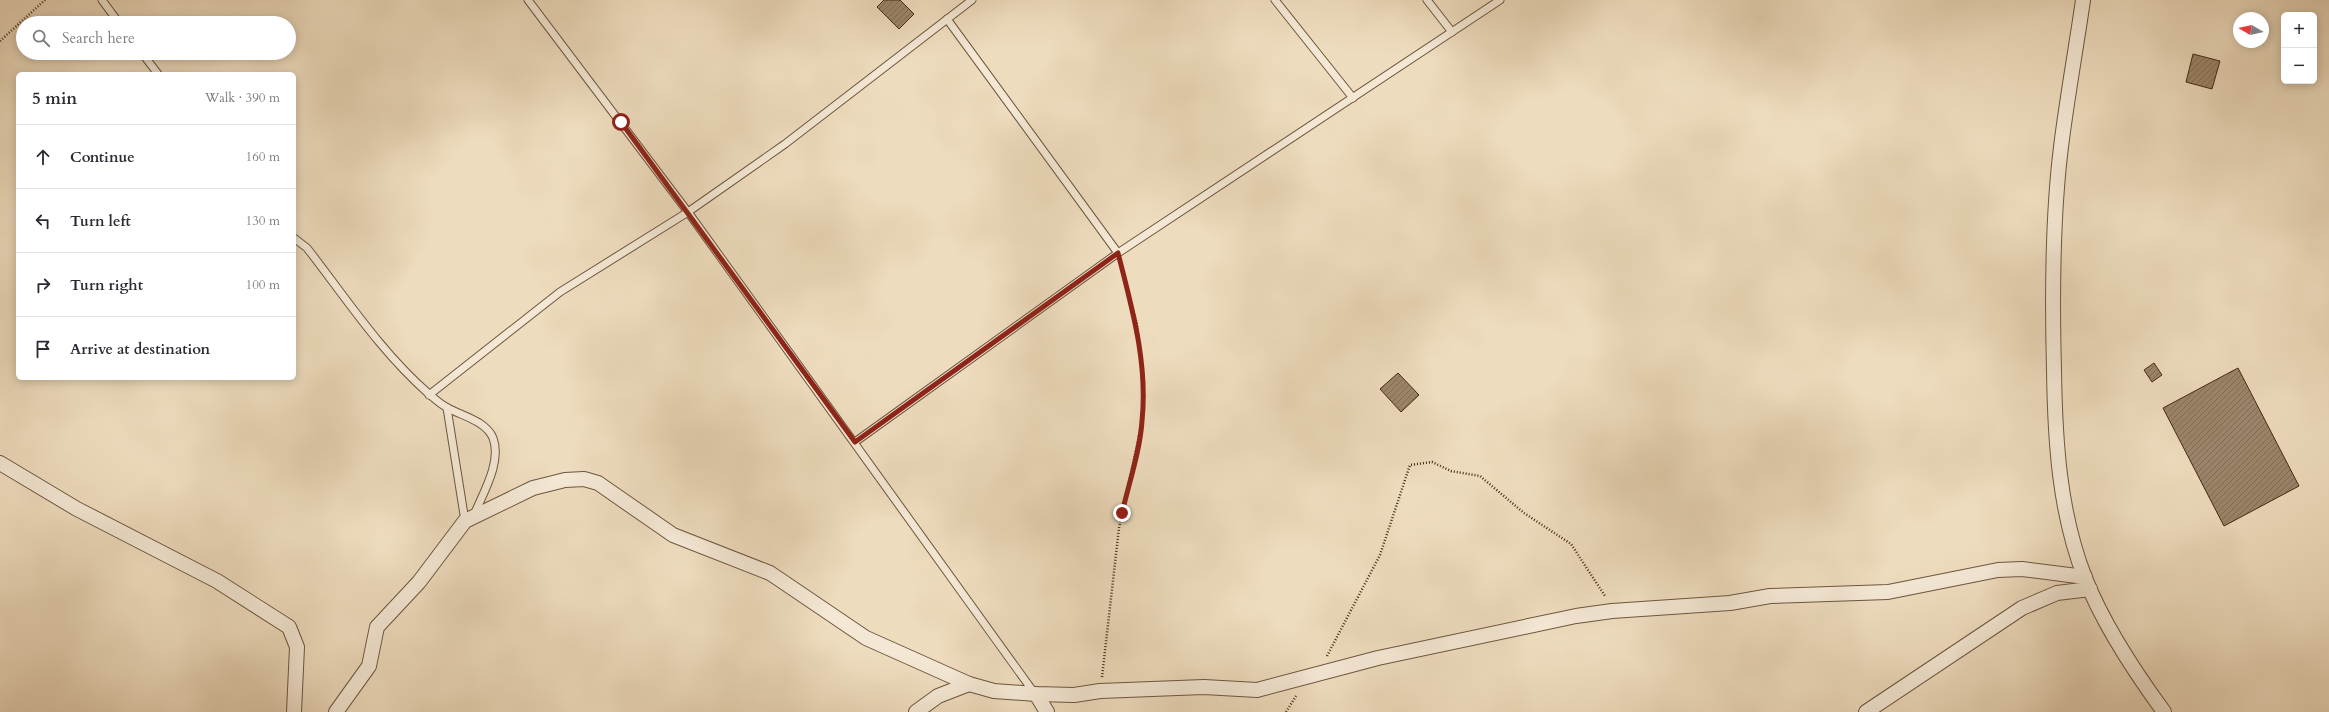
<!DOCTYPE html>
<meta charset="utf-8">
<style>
:root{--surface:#fff;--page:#f7f7f7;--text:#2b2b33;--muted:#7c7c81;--line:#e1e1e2}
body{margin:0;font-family:Cardo,serif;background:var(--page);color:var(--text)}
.controls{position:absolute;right:12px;top:12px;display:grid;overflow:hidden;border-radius:6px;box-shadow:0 2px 10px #0003}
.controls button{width:36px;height:36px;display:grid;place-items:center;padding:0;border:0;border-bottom:1px solid var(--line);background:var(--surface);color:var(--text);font:20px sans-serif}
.compass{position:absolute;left:2233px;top:12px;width:36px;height:36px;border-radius:50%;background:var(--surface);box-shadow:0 2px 10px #0003;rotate:279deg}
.stop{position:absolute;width:12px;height:12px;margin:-9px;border:3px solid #8f2418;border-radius:50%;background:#fff}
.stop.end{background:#8f2418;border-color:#fff;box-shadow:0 1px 4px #0008}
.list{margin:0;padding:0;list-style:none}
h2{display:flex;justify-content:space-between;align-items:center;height:52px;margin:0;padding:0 16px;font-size:17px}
h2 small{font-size:13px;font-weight:400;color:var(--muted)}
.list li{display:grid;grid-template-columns:26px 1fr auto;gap:12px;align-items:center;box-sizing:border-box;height:64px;padding:0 16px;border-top:1px solid var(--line)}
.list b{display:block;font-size:15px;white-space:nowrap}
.list em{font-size:13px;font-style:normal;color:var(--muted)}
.icon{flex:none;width:22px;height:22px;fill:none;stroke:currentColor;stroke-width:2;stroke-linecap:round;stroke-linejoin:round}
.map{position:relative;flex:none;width:2329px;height:712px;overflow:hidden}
.search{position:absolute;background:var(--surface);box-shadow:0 2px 10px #0003;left:16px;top:16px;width:280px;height:44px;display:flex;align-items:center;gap:10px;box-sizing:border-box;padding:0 14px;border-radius:22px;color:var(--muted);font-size:15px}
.panel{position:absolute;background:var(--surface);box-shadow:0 2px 10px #0003;left:16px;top:72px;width:280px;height:308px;border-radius:6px}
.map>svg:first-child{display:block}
.building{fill:url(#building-hatch);stroke:#432914}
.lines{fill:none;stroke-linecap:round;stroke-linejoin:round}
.service-casing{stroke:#6e563e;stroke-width:9}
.minor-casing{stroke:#6e563e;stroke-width:16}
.path{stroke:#432914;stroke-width:2.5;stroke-dasharray:1 2;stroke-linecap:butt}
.service{stroke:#f4e8d5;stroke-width:7}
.minor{stroke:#f4e8d5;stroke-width:14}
.route{stroke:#8f2418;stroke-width:5}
</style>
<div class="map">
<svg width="2329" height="712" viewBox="0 0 2329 712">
<defs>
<pattern id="building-hatch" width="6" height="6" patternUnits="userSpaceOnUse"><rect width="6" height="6" fill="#9c866c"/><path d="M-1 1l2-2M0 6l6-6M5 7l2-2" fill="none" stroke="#816e58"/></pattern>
</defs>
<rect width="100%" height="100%" fill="#eedcbe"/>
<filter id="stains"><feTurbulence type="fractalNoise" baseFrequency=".005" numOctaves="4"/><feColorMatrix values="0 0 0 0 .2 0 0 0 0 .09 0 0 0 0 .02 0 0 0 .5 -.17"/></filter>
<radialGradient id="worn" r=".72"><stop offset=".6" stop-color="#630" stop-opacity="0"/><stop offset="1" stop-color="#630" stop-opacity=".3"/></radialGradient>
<g class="building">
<polygon points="884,0 900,0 914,14 899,29 877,7"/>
<polygon points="2193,54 2220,61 2212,89 2186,82"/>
<polygon points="2154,363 2162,375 2152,382 2144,370"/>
<polygon points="2238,368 2299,486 2224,526 2163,408"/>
<polygon points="1398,373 1419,395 1401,412 1380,389"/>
</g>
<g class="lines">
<g class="service-casing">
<g id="service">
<polyline points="102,0 119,23"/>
<polyline points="528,0 688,212 1035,694"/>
<polyline points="1275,0 1353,98"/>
<polyline points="1427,0 1452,32"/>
<polyline points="947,19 1118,253"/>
<polyline points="142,53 158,74"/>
<path d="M294 238 307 248C346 298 380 351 429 394 435 399 441 405 448 408 462 416 486 421 493 438 502 462 483 493 474 515"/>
<polyline points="429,395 560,292 688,212 785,144 972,0"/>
<polyline points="447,408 465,521"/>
<polyline points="855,442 1118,253 1500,0"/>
</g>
</g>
<g class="minor-casing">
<g id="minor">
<path d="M2083 0C2076 49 2067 98 2061 147 2052 220 2052 296 2054 370 2055 440 2059 512 2085 578 2104 626 2134 671 2164 712"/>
<polyline points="0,463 77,509 217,581 289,627 297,647 294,712"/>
<polyline points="1036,694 1047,712"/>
<polyline points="336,712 369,666 377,627 419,582 465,521 533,488 565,480 584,479 598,483 673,535 770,573 866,638 969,684 994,691 1036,694 1074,695 1100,691 1204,687 1257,690 1378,658 1576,616 1612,611 1730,603 1770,596 1888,592 1998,570 2022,569 2085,577"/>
<polyline points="916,712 938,696 969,684"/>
<polyline points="1866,712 2022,608 2057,593 2090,589"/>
</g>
</g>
<g class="path">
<polyline points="0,41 45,0"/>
<polyline points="1327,656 1380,555 1410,465 1432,462 1451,471 1480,476 1524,513 1571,544 1605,596"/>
<polyline points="1102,677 1119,528 1142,422 1144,381 1137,324 1121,266"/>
<polyline points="1286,712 1296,696"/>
</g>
<use href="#service" class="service"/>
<use href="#minor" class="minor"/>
</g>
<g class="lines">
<path class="route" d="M621 122 855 442 1118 253C1132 308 1148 363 1142 421 1140 451 1129 483 1122 513"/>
</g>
<rect width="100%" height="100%" filter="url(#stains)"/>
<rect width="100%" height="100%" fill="url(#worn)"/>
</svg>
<div class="controls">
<button>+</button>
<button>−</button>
</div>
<svg class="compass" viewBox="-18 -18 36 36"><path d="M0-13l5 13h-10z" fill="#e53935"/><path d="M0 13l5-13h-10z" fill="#7c7c81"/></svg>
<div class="stop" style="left:621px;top:122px"></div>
<div class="stop end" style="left:1122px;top:513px"></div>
<div class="search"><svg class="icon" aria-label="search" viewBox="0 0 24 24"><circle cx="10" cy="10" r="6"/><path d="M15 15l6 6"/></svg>Search here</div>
<section class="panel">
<h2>5 min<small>Walk · 390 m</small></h2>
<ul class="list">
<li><svg class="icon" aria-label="ahead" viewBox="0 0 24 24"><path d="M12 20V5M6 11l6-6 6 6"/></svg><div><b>Continue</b></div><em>160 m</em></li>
<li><svg class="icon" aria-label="left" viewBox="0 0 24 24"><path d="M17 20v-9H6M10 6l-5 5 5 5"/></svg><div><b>Turn left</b></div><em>130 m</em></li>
<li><svg class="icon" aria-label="right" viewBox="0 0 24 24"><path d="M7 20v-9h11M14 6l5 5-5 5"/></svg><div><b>Turn right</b></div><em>100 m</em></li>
<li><svg class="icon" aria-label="arrive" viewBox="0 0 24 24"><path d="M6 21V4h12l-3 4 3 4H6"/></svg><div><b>Arrive at destination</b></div></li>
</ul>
</section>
</div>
